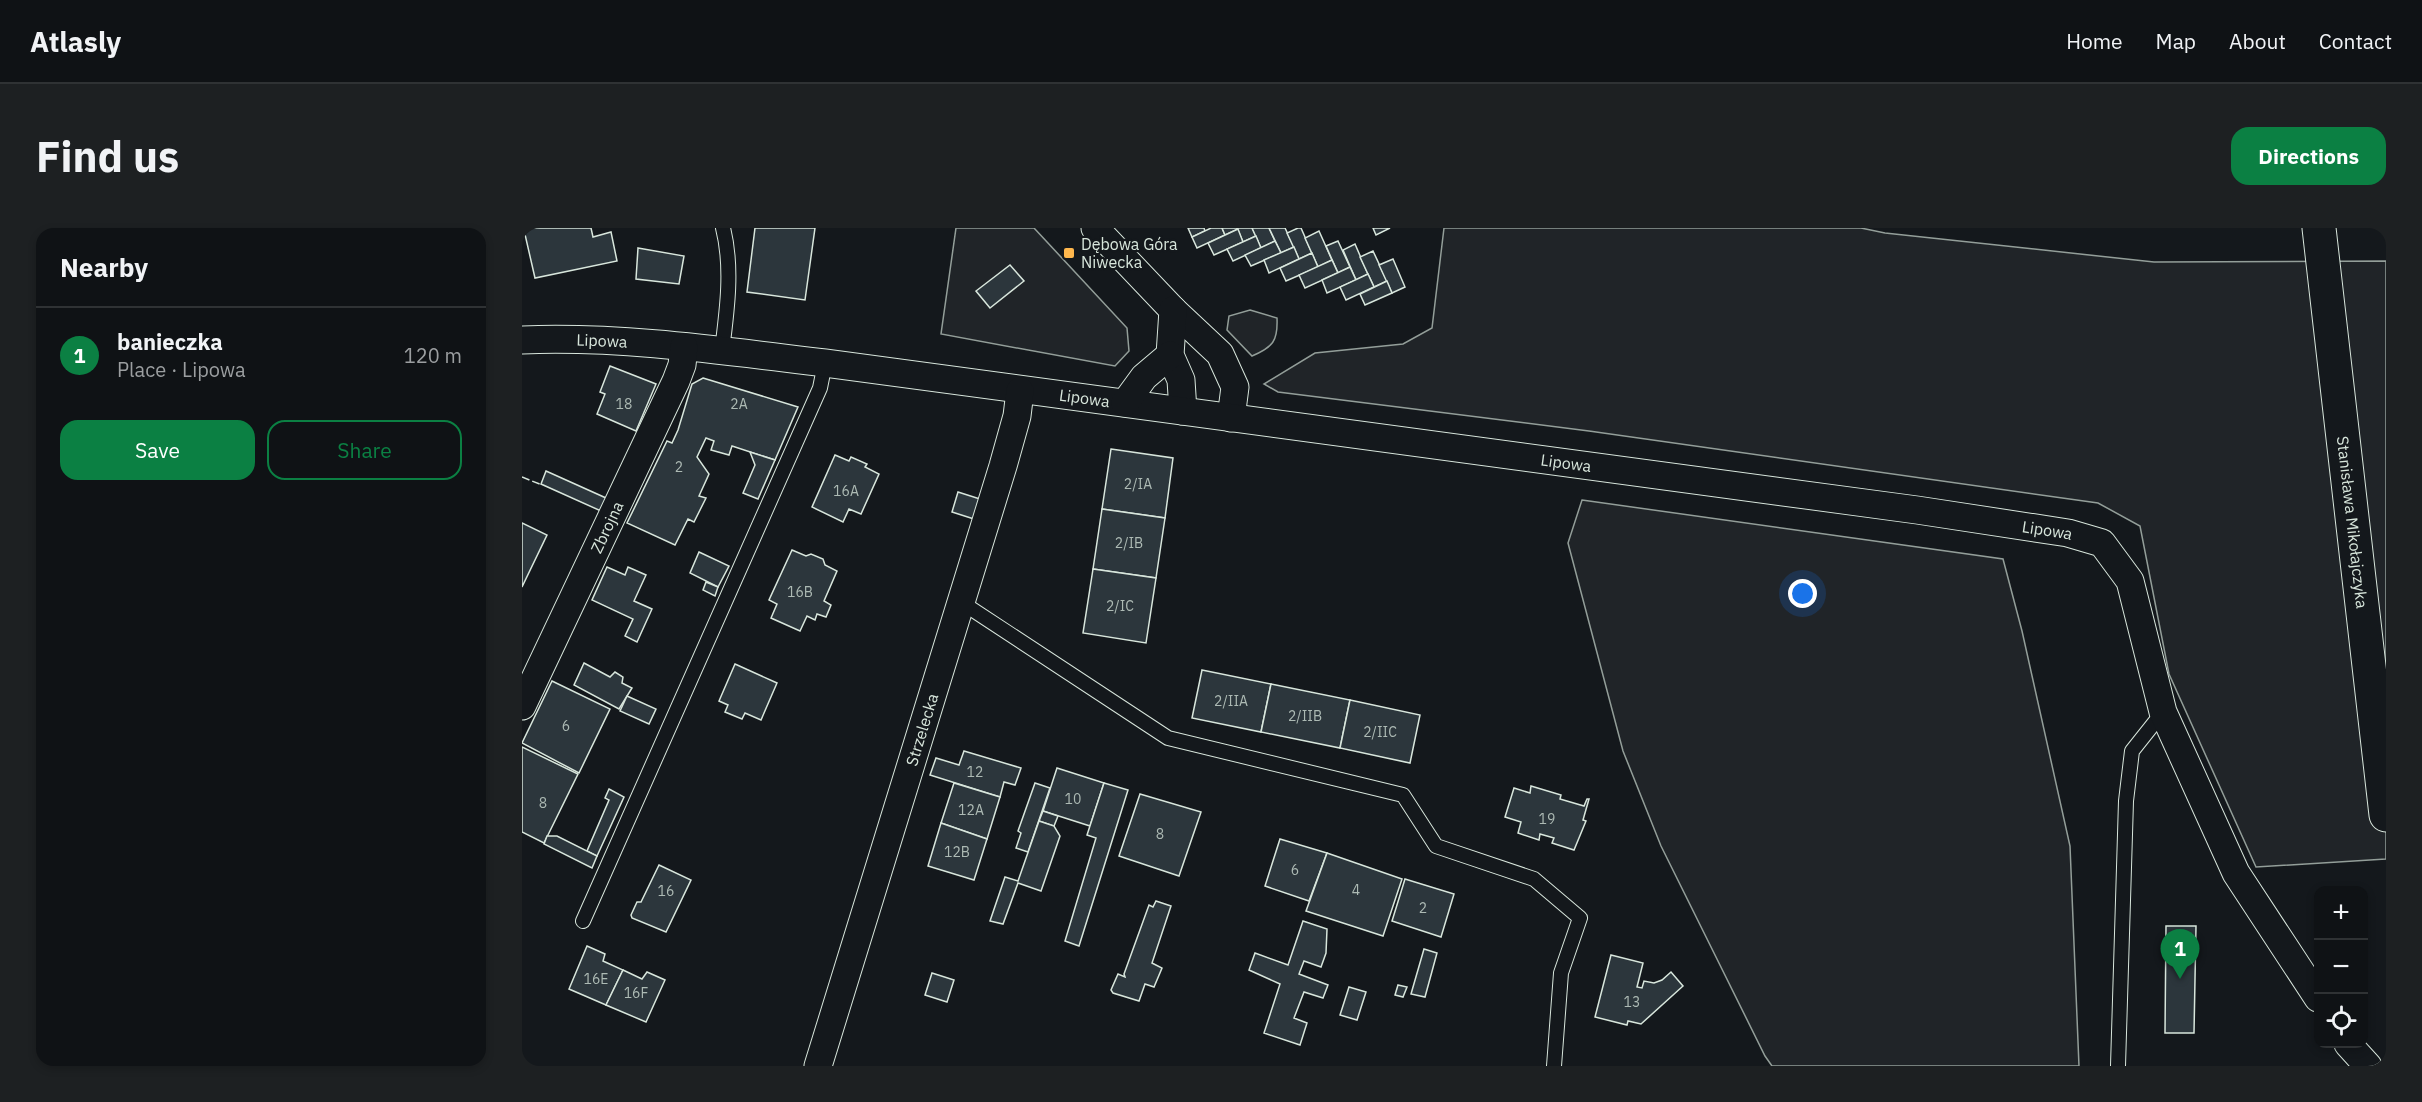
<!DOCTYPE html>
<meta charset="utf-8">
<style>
:root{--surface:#0f1215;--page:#1d2022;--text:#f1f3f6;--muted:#9b9ea0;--line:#2f3234;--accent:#0b8043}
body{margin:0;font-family:"IBM Plex Sans",sans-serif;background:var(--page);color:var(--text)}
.controls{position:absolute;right:18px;bottom:18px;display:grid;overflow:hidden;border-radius:12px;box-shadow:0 3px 9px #0003}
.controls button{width:54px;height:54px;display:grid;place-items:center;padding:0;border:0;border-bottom:2px solid var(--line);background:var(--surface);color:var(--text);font:30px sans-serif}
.you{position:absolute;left:1281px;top:366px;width:21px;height:21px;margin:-15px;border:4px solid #fff;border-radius:50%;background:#1a73e8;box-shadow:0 0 0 9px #1a73e833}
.badge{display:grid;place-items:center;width:39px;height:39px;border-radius:50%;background:var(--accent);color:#fff;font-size:20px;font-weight:700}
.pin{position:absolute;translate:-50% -50px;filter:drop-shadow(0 2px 3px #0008)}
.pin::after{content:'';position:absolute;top:32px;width:21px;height:18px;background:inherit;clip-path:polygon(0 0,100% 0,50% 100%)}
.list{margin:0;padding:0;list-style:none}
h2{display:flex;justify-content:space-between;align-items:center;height:78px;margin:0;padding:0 24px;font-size:26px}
h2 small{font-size:20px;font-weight:400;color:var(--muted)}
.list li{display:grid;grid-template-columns:39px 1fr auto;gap:18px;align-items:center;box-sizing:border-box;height:96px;padding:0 24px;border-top:2px solid var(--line)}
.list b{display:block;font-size:22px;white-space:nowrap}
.list p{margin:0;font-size:20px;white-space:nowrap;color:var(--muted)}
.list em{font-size:20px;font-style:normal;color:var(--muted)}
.actions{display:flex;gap:12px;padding:18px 24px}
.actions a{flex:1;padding:14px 0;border:2px solid var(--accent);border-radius:18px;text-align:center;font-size:21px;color:var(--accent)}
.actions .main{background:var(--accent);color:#fff}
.icon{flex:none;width:33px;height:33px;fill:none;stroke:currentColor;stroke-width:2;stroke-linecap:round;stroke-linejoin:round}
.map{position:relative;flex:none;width:1864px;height:838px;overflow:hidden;border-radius:18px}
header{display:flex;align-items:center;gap:36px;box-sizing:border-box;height:84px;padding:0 30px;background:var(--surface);border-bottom:2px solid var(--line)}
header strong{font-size:28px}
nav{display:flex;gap:33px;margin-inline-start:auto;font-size:21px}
.intro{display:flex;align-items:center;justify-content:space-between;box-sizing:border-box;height:144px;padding:0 36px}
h1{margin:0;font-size:42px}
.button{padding:15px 27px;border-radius:18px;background:var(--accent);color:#fff;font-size:21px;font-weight:700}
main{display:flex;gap:36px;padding:0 36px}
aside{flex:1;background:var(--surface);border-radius:18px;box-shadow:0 3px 9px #0003}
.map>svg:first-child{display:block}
.green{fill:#202428;stroke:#939e99;stroke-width:1.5}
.building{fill:#2c363c;stroke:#d8e6dc;stroke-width:1.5}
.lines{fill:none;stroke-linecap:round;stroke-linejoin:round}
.service-casing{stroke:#d8e6dc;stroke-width:16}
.minor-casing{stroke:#d8e6dc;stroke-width:29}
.tertiary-casing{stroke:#d8e6dc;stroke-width:35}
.service{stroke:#14181c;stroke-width:14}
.minor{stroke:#14181c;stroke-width:27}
.tertiary{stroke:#14181c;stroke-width:33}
.fence{stroke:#d8e6dc;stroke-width:1.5;stroke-dasharray:8 3;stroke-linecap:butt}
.poi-dot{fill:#ffb74d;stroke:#14181c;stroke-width:2}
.labels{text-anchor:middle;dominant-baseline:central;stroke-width:4.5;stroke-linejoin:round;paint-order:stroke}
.number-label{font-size:14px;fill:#adbab4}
.poi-label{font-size:16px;fill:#d8e6dc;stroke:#14181c;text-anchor:start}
.street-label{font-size:16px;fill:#d8e6dc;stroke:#14181c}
</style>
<header>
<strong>Atlasly</strong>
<nav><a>Home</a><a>Map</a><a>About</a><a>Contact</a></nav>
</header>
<div class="intro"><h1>Find us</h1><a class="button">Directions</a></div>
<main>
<aside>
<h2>Nearby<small></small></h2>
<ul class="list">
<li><span class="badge">1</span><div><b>banieczka</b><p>Place · Lipowa</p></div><em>120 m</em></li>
</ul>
<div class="actions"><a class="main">Save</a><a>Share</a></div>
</aside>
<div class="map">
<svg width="1864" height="838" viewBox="0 0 1864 838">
<rect width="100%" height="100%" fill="#14181c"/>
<g class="green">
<polygon points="434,0 512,0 605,100 607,123 593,138 419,106"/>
<polygon points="922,0 1339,0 1363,5 1632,34 1864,33 1864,631 1734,639 1647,446 1618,298 1576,275 1067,203 756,164 742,156 793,125 881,116 910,100"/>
<path d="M728 82 755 90C756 113 751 119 730 128L705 102 707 88Z"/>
<polygon points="1060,272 1481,331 1500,403 1548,618 1557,838 1250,838 1243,828 1139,618 1101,523 1046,315"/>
</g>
<g class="building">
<polygon points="0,0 69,0 71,9 89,4 95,33 13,50 2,2 0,2"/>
<polygon points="233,0 293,0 283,72 225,64"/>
<polygon points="666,0 682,0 683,3 670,9"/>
<polygon points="689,0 700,0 703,7 675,20 670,9"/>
<polygon points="700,0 715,0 716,1 703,7"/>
<polygon points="715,0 730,0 734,8 721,14"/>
<polygon points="730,0 747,0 753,13 739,20"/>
<polygon points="747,0 763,0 772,19 759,25"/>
<polygon points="776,0 779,0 790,25 777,31 765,5"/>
<polygon points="851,0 868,0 854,7"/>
<polygon points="716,1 721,14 692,27 686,15"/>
<polygon points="797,3 810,32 796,39 783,10"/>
<polygon points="734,8 739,20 711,33 705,21"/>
<polygon points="753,13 759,25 729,38 723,27"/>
<polygon points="816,13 828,39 816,45 804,18"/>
<polygon points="833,16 846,46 834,52 821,22"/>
<polygon points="772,19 777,31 747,45 742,32"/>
<polygon points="116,20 162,28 157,56 114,51"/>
<polygon points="851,23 865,53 852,59 838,29"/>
<polygon points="790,25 796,39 764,53 758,40"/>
<polygon points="871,31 883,59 870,65 857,37"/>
<polygon points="810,32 816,45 783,60 777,47"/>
<polygon points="488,37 502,53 468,80 454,63"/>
<polygon points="828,39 834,52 805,65 800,52"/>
<polygon points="846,46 852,59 824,72 818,59"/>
<polygon points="865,53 870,65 843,77 838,66"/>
<polygon points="88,138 134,156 114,203 75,186 83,166 78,164"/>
<polygon points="181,150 276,179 253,232 210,218 207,227 189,222 192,213 184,210 175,229 187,246 177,268 184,270 172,294 166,291 153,317 105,295 145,213 150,215 156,202 170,156"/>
<polygon points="589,221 651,230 643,290 580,281"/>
<polygon points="228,224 253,232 236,271 221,265 233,237"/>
<polygon points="313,227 327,233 329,229 345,236 343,239 357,246 339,286 327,281 321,294 290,279"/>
<polygon points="24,243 84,270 79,283 19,256"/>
<polygon points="436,264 458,271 452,291 430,284"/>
<polygon points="580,281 643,290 634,350 571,341"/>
<polygon points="0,295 25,307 0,359"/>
<polygon points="270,322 284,328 289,326 301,331 303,337 315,343 302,373 309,377 304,389 295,386 293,392 285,388 278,403 249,390 255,376 247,372"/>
<polygon points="177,324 207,338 196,359 168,345"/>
<polygon points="85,339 103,347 106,339 124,347 112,373 130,381 115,414 103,408 111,391 70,372"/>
<polygon points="571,341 634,350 624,415 561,405"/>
<polygon points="184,354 196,359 193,368 181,362"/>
<polygon points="62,435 88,449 93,444 101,449 100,455 110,460 97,481 52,457"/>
<polygon points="213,436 255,455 239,492 223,485 220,491 203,484 206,477 197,473"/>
<polygon points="680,442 749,456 739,504 670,490"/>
<polygon points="30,453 88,481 57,545 0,515"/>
<polygon points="749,456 828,472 818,520 739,504"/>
<polygon points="105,468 134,481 127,496 98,483"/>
<polygon points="828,472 898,487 888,535 818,520"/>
<polygon points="0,519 56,546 22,615 0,604"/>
<polygon points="442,523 499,540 493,557 482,554 478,569 408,547 414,530 437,537"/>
<polygon points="535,540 582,555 568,598 521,583"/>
<polygon points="432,555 478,569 465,611 419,595"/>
<polygon points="513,555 528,560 506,624 494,620 499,605 496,603"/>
<polygon points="582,555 606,562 557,718 543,713 574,610 565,607"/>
<polygon points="1009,558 1039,567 1038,571 1062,578 1065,571 1067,571 1061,592 1064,593 1052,622 1030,615 1032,610 1018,606 1017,612 996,605 999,594 983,589 992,560 1008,565"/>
<polygon points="87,561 102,569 75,628 65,623 87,572 83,570"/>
<polygon points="618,566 679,584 657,648 597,628"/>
<polygon points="521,583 536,588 532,598 517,593"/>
<polygon points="517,593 532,598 538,608 519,663 496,655 481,696 468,693 483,649 496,653"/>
<polygon points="419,595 465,611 452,652 406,638"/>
<polygon points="25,608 35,608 75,628 70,640 22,616"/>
<polygon points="758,611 805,625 787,673 743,658"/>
<polygon points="805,625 880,651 861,708 784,683"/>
<polygon points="137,637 169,652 144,704 110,690 109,687 115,674 119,674"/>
<polygon points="883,651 932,666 919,709 870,693"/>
<polygon points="634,673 649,678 630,735 640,740 632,759 623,756 617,773 591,765 589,762 596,746 603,749 602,746 627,677 631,679"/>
<polygon points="781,693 805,701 804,725 799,739 782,733 777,746 806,757 801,770 782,764 772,790 785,795 778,817 742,805 758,756 727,742 733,725 766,737"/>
<polygon points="1644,698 1674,698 1672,805 1643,805"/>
<polygon points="65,718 83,726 81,733 101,742 84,777 47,761"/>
<polygon points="902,721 915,725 903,769 889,766"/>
<polygon points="1089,727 1121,735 1115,759 1120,760 1122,753 1132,755 1140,752 1149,744 1161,758 1119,796 1106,793 1105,797 1073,789"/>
<polygon points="101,742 120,751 125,744 143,752 124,794 84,777"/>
<polygon points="410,745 432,752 425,774 403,767"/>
<polygon points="876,757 885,759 881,769 873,767"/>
<polygon points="827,759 844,764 835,792 818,787"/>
</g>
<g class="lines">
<g class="service-casing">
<g id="service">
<path d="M200 122C205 83 211 39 201 0"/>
<polyline points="439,374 646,510 881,567 914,618 1012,651 1058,690 1039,745 1032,838"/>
<polyline points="61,693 298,160 303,135"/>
<polyline points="1596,838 1604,573 1610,523 1641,484"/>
</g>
</g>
<g class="minor-casing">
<g id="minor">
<polyline points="573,0 651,82 698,126 713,159 709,190"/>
<polyline points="651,82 648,127 659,152 661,183"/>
<path id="s1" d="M0 112C101 108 203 123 303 135L1395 282 1546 305 1580 315 1608 353 1641 484 1714 645 1796 770"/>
<polyline points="603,175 622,149 648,127"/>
<path id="s2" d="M0 478 154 153 160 137 162 119"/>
<polyline points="1826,816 1846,838"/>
<path id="s3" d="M296 838 481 238 495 188 498 163"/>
</g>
</g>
<g class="tertiary-casing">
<g id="tertiary">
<path id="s4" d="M1797 0 1864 587"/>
</g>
</g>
<use href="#service" class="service"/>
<use href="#minor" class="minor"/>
<use href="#tertiary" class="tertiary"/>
<polyline class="fence" points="0,249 20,257"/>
</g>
<rect class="poi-dot" x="541" y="19" width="12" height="12" rx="3"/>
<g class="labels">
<g class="number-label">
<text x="102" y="176">18</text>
<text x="217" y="176">2A</text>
<text x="157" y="239">2</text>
<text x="616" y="256">2/IA</text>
<text x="324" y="263">16A</text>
<text x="607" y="315">2/IB</text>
<text x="278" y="364">16B</text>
<text x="598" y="378">2/IC</text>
<text x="709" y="473">2/IIA</text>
<text x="783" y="488">2/IIB</text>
<text x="44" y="498">6</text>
<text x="858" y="504">2/IIC</text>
<text x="453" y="544">12</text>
<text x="551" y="571">10</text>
<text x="21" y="575">8</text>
<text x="449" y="582">12A</text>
<text x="1025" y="591">19</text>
<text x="638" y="606">8</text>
<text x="435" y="624">12B</text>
<text x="773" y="642">6</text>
<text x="834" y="662">4</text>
<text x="144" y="663">16</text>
<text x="901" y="680">2</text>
<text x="74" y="751">16E</text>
<text x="114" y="765">16F</text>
<text x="1110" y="774">13</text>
</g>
<g class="poi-label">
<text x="559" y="16">Dębowa Góra<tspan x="559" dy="18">Niwecka</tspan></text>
</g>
<g class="street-label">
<text stroke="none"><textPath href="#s1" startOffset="80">Lipowa</textPath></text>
<text stroke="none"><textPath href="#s1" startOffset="566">Lipowa</textPath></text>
<text stroke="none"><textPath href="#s1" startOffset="1052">Lipowa</textPath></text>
<text stroke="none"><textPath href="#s4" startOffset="296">Stanisława Mikołajczyka</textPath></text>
<text stroke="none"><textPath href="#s2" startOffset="198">Zbrojna</textPath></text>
<text stroke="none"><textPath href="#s1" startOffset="1538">Lipowa</textPath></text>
<text stroke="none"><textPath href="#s3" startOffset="352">Strzelecka</textPath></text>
</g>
</g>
</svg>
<div class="controls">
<button>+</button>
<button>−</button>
<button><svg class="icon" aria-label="locate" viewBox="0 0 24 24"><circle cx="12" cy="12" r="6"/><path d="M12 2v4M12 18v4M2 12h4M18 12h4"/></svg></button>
</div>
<div class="you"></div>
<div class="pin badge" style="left:1658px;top:751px">1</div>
</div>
</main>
